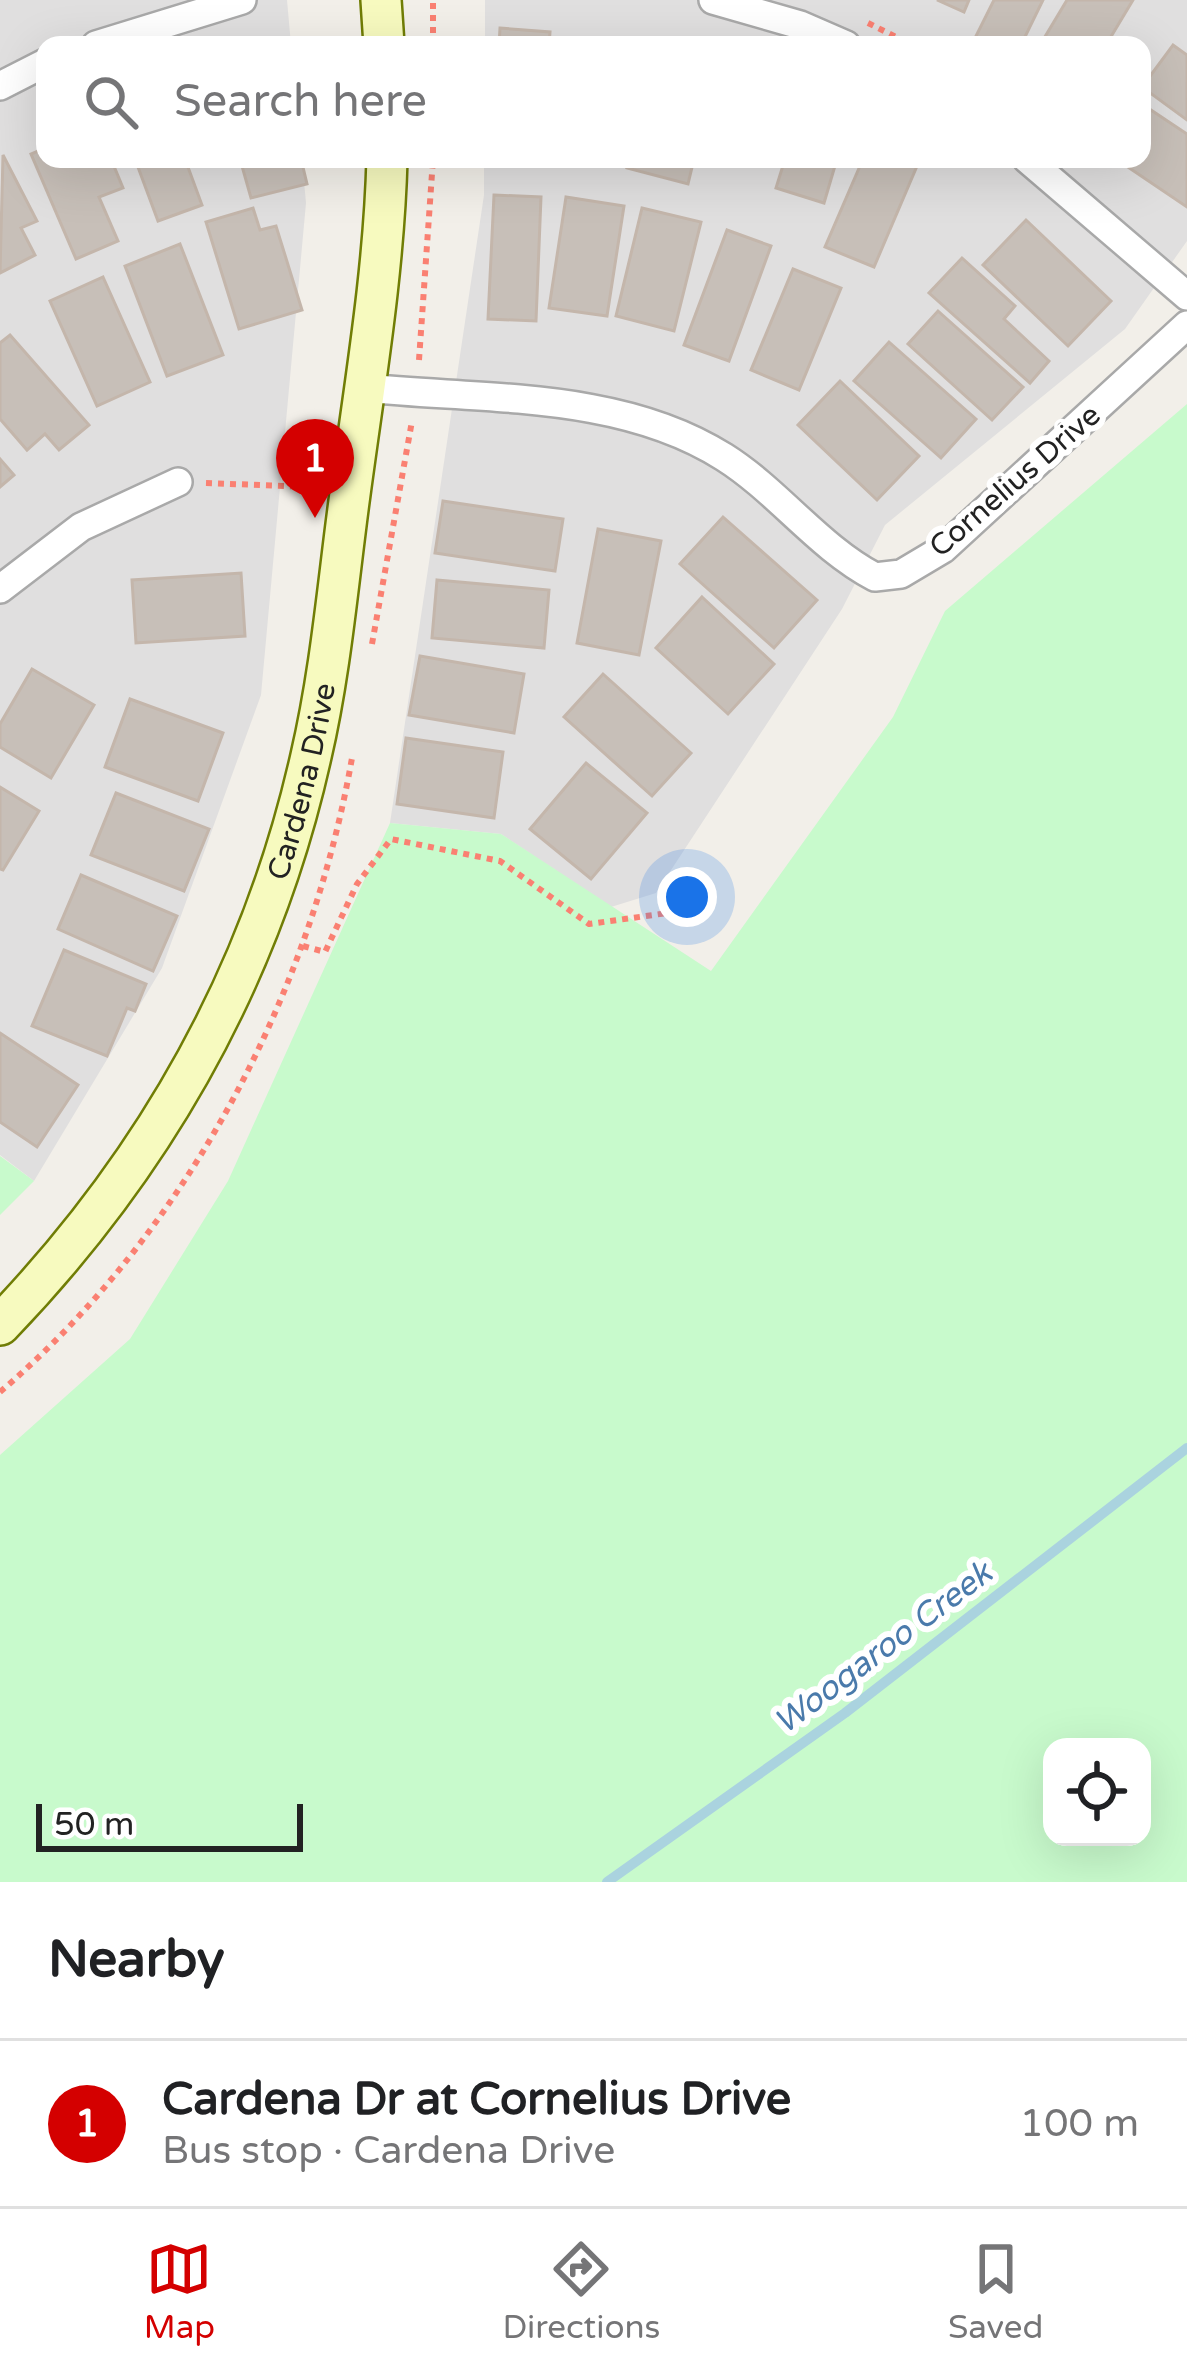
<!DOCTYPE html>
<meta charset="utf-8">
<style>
:root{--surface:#fff;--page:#f6f6f6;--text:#202124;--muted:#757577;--line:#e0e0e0;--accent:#d40000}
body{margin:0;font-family:"Varela Round",sans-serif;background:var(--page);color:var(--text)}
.controls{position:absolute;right:36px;bottom:36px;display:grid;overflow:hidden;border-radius:24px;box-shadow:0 12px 48px #0002}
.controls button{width:108px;height:108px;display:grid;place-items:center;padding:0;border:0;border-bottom:3px solid var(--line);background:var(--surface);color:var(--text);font:60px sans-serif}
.scale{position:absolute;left:36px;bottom:30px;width:267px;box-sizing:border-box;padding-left:12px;border:6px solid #222;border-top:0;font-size:33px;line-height:42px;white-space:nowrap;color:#222;-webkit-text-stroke:9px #fff;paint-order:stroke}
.you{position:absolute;left:687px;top:897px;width:42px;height:42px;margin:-30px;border:9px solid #fff;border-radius:50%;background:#1a73e8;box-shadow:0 0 0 18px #1a73e833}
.badge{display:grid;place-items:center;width:78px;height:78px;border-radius:50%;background:var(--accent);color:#fff;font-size:39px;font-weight:700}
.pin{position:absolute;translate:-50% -99px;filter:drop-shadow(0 3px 6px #0008)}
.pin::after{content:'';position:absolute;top:63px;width:42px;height:36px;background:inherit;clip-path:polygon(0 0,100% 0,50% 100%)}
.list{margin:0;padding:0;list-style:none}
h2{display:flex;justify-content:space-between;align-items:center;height:156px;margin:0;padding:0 48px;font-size:51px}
h2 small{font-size:39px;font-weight:400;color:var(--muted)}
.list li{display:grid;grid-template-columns:78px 1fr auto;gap:36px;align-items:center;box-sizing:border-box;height:168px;padding:0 48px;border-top:3px solid var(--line)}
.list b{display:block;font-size:45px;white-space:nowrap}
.list p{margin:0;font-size:39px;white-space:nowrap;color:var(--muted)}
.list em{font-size:39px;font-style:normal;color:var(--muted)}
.icon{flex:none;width:66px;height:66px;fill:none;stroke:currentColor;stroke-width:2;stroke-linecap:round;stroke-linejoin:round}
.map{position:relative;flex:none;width:1187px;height:1882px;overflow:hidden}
.search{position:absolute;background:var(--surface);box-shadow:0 12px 48px #0002;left:36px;right:36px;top:36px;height:132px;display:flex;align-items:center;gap:30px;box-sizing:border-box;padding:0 42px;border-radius:24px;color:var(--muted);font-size:45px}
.sheet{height:324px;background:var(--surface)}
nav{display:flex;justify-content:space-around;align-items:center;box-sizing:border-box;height:168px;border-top:3px solid var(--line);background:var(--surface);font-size:33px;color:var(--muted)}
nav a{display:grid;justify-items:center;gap:6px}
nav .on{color:var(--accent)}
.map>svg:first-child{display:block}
.residential{fill:#e0dfdf}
.park{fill:#c8facc;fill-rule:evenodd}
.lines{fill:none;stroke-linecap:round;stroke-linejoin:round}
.stream{stroke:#aad3df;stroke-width:10}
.building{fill:#c7bfb8;stroke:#c4b6ab;stroke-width:3}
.street-casing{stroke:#a9a9a9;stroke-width:32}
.secondary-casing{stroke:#707d05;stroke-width:44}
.path{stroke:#fa8072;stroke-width:6;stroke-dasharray:6 6;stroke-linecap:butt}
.street{stroke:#fff;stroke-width:27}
.secondary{stroke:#f7fabf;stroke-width:39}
.labels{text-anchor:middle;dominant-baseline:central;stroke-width:12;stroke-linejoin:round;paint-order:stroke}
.street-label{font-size:30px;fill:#222;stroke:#fff}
.water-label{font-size:33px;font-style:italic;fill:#4a7aab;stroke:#fff}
</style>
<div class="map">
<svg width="1187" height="1882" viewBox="0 0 1187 1882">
<rect width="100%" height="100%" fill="#f2efe9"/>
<g class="residential">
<polygon points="0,0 287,0 291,45 45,45 45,159 302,159 306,203 261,695 162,968 34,1181 0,1155"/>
<polygon points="485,0 1187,0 1187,241 1125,329 885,525 842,609 656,893 611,907 501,834 390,823 484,195 484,159 1142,159 1142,45 485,45"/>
</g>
<g class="park">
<path d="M1187 404V1882H0V1455L130 1339 228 1181 390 823 501 834 711 971 893 717 945 611ZM1142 1747V1837H1052V1747Z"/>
<polygon points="0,1156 34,1181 0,1215"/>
</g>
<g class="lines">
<polyline class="stream" points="607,1882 845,1713 1187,1448"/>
</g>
<g class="building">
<polygon points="937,0 969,0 964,12"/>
<polygon points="994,0 1043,0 1021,45 988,45 975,38"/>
<polygon points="1067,0 1133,0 1106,45 1040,45"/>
<polygon points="500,28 550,32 549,45 499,45"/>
<polygon points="1173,45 1187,55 1187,120 1142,87"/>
<polygon points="1142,104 1187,134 1187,207 1116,159 1142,159"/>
<polygon points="45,148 45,159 111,159 123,188 99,197 118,241 76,259 31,154"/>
<polygon points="3,155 37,221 21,228 35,255 0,273"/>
<polygon points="135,159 185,159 202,205 158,221"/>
<polygon points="240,159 301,159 307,184 251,198"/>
<polygon points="493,159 542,159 541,166 493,163"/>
<polygon points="630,159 694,159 688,184 627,168"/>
<polygon points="785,159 837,159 824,203 776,188"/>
<polygon points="863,159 920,159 874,267 825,247"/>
<polygon points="494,195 541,197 536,321 488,319"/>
<polygon points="566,197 624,206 607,316 549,308"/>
<polygon points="253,208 260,230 276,226 302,310 239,329 206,222"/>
<polygon points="642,208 701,222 674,331 616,316"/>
<polygon points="1026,220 1111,301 1068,346 983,265"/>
<polygon points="727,230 771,246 729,361 684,345"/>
<polygon points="180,244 223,355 167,376 125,266"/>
<polygon points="962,258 1015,306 1004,319 1049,361 1030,383 929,293"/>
<polygon points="793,269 841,288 799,390 751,370"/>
<polygon points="103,277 150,382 97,406 50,301"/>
<polygon points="938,311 1023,387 992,420 908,344"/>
<polygon points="10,335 89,425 59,450 45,434 27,450 0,419 0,343"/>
<polygon points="889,342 976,419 941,458 854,381"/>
<polygon points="840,381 919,456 877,500 798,425"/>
<polygon points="0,459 14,475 0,487"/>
<polygon points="443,501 563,519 555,571 435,553"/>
<polygon points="723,517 817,600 774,648 680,564"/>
<polygon points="598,529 661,541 639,655 577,643"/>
<polygon points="241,573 245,636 136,643 132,580"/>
<polygon points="437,580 549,590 544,648 432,638"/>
<polygon points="702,597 774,664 728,714 656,648"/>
<polygon points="420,656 524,674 514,733 409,715"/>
<polygon points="32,669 94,705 51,778 0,747 0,724"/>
<polygon points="603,674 691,753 652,796 564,717"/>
<polygon points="130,699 223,733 198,801 105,767"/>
<polygon points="406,738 503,752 494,818 397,804"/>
<polygon points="586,763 647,813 591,879 530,829"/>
<polygon points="0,787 39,811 3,870 0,869"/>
<polygon points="116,793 209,829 184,891 91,855"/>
<polygon points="81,875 177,916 153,971 58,929"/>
<polygon points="64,950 146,984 135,1011 127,1008 107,1056 32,1026"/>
<polygon points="0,1033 78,1085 37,1147 0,1122"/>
</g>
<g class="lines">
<g class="street-casing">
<g id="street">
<polyline points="713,0 800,25 846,45"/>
<polyline points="96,45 242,0"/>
<polyline points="0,86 45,63"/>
<polyline points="1027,159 1187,296"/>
<path d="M365 388C483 400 620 391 724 457 778 491 818 547 875 577L901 574 943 549 1187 325"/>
<polyline points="0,589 81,527 178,482"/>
</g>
</g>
<g class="secondary-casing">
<g id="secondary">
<polyline points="381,0 384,45"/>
<path id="s1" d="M0 1325C155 1164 262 975 311 756 331 670 338 582 350 494 365 382 384 272 387 159"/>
</g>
</g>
<g class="path">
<polyline points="868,23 912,45"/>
<polyline points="433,45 433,0"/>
<polyline points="419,360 433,159"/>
<polyline points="206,483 312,487"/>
<polyline points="372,644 412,421"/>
<polyline points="303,946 325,952 357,884 391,839 500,861 589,924 682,911"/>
<path d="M0 1392C185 1234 310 997 352 758"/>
</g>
<use href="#street" class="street"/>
<use href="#secondary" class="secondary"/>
</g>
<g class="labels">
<g class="street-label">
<text transform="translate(1015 481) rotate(-41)">Cornelius Drive</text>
<text stroke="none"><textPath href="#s1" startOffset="630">Cardena Drive</textPath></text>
</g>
<g class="water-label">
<text transform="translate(883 1648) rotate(-37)">Woogaroo Creek</text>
</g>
</g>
</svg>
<div class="controls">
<button><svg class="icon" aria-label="locate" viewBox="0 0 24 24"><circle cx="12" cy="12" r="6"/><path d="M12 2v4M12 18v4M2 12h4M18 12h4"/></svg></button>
</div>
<div class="scale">50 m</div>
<div class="you"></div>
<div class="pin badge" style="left:315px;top:518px">1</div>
<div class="search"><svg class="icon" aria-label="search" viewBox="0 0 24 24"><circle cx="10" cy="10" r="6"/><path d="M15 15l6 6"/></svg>Search here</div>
</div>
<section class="sheet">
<h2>Nearby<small></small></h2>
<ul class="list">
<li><span class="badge">1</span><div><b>Cardena Dr at Cornelius Drive</b><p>Bus stop · Cardena Drive</p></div><em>100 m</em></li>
</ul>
</section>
<nav>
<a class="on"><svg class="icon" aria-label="map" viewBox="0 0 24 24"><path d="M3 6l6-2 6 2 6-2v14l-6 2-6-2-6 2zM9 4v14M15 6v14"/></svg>Map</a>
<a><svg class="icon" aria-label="directions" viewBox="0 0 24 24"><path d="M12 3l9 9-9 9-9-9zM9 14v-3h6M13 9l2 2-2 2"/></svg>Directions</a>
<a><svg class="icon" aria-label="saved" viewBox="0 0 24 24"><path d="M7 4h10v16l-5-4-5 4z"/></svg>Saved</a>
</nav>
